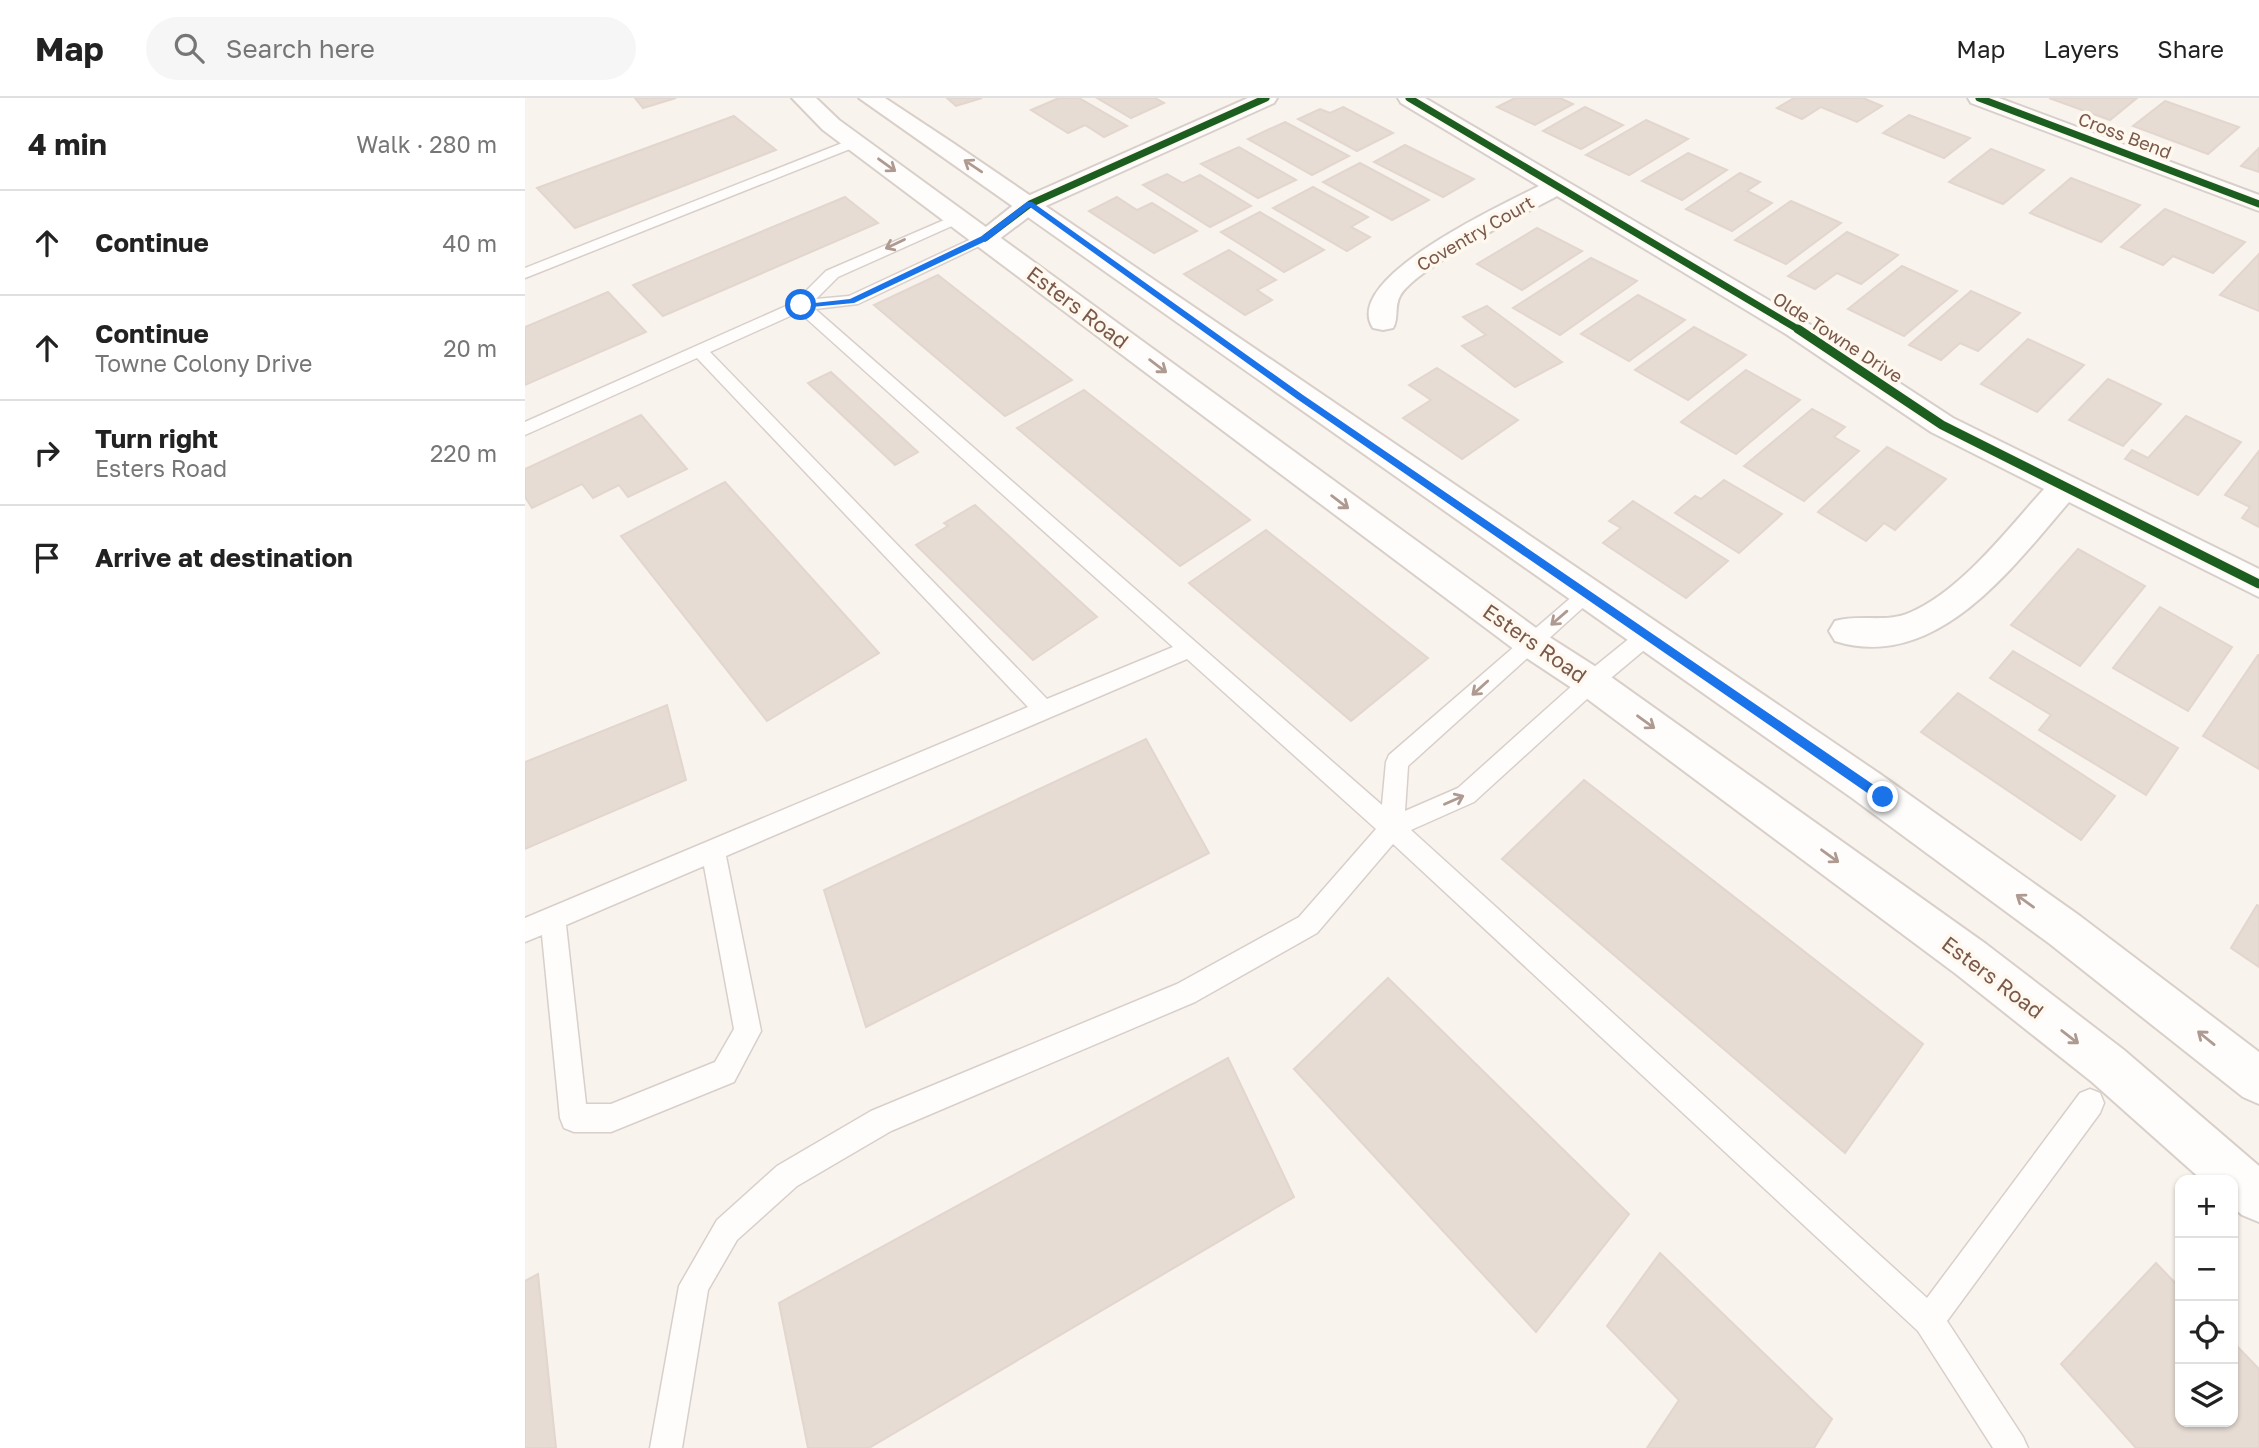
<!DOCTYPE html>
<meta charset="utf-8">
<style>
:root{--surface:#fff;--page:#f6f6f6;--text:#222;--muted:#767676;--line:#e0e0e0}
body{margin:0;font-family:"Golos Text",sans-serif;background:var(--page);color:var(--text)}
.controls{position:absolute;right:21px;bottom:21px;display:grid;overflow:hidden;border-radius:14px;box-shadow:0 2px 5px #0004}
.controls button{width:63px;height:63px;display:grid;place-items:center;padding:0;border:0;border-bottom:2px solid var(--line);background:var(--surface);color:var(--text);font:35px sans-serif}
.stop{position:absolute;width:21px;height:21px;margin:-16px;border:5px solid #1a73e8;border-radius:50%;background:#fff}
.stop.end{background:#1a73e8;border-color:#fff;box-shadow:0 2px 7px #0008}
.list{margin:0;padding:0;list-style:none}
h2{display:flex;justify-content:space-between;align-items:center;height:91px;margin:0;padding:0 28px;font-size:30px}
h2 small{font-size:23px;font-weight:400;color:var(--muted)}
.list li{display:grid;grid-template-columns:46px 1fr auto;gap:21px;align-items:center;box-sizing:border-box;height:105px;padding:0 28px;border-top:2px solid var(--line)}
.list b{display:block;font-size:26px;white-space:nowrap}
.list p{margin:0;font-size:23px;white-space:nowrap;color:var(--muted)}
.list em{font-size:23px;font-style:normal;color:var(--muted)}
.icon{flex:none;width:38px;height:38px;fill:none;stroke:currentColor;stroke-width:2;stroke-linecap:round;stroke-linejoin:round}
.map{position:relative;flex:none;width:1734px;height:1350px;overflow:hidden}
header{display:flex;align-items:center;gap:42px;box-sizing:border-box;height:98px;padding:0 35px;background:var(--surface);border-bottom:2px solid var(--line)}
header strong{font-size:33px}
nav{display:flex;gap:38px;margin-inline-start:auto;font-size:24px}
.search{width:490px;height:63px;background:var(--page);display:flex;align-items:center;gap:18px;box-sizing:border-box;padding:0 24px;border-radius:38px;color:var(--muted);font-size:26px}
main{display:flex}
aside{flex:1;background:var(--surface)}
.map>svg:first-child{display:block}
.building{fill:#e6dcd4;stroke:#e2d6ce;stroke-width:2}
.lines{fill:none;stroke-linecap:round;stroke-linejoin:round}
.lane-casing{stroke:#d8cfca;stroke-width:3}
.street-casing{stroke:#d8cfca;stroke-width:4}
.secondary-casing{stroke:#d9cfc9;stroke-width:4}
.lane{fill:#fefdfc;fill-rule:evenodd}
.street{fill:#fefdfc;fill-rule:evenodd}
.secondary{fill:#fefdfc;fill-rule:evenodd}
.cycleway-far1-casing{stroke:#fff8ef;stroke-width:10}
.cycleway-casing{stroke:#fff8ef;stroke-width:12}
.cycleway-far1{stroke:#1b5e20;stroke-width:7}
.cycleway{stroke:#1b5e20;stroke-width:9}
.oneway{stroke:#af9a91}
.route{fill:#1a73e8}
.labels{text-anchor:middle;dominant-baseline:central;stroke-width:7;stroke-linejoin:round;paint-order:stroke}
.far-street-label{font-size:18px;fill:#7a584a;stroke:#fff8ef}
.street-label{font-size:21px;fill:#7a584a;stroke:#fff8ef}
</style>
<header>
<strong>Map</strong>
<div class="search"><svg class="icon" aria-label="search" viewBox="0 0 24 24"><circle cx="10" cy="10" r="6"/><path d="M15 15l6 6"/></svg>Search here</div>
<nav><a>Map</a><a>Layers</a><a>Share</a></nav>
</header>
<main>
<aside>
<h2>4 min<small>Walk · 280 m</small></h2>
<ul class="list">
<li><svg class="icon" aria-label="ahead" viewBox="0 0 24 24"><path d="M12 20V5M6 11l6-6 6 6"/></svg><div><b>Continue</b></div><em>40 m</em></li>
<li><svg class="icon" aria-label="ahead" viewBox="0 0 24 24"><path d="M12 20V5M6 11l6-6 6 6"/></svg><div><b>Continue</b><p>Towne Colony Drive</p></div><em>20 m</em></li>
<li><svg class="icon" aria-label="right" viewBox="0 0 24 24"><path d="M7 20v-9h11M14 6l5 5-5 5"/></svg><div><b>Turn right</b><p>Esters Road</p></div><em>220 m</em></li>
<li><svg class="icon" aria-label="arrive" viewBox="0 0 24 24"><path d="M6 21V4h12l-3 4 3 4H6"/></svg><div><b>Arrive at destination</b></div></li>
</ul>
</aside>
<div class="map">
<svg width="1734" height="1350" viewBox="0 0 1734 1350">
<rect width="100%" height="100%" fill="#f9f3ed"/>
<g class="building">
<polygon points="110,0 151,0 118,10"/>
<polygon points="422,0 457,0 431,8"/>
<polygon points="534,0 554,0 602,28 579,39 560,27 543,35 506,12"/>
<polygon points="572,0 630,0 639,5 606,20"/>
<polygon points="990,0 1035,0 1048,6 1010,27 972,9"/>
<polygon points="1269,0 1338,0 1357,8 1332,24 1296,9 1277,21 1252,10"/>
<polygon points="1524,0 1612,0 1585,22"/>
<polygon points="1640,3 1714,29 1683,56 1608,28"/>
<polygon points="818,9 868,35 832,53 773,21 795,11 805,15"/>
<polygon points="1060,9 1098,27 1056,51 1018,33"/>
<polygon points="1384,17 1445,40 1419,60 1358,35"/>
<polygon points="209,18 251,52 50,130 12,90"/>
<polygon points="1121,22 1163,41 1104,77 1061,57"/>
<polygon points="760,24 824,58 787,77 723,41"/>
<polygon points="880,47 949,81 918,99 849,64"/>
<polygon points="714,49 771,82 733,100 676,66"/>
<polygon points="1734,50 1734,74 1716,68"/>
<polygon points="1466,51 1519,72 1478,106 1424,84"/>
<polygon points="1163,55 1202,72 1157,102 1117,83"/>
<polygon points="835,65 904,102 867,122 798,84"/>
<polygon points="1215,75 1235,84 1222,93 1247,105 1207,133 1161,111"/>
<polygon points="642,76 658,85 675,77 726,108 685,129 618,87"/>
<polygon points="1546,80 1615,107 1576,144 1505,115"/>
<polygon points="788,89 843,119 826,129 845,139 822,153 748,110"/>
<polygon points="320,99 353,125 138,218 108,187"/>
<polygon points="592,99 612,112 627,105 672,133 629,155 564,113"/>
<polygon points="1266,103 1316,125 1261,166 1210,142"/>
<polygon points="1640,111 1720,144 1688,175 1648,158 1638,167 1596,149"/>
<polygon points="735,114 799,152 759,174 696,134"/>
<polygon points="1012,130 1057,153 997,192 952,166"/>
<polygon points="1322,134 1373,157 1336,186 1312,175 1290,191 1263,178"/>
<polygon points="704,152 751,182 732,192 747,202 720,217 659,176"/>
<polygon points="1734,156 1734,213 1695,197"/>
<polygon points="1066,160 1112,183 1035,237 988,210"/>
<polygon points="1377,168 1432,193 1379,238 1323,211"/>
<polygon points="413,177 547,282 480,318 349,207"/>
<polygon points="1446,193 1495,215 1453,253 1435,245 1416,262 1384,247"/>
<polygon points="83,194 121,234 0,287 0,229"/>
<polygon points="1113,197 1160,222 1104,263 1056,236"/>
<polygon points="962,208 1037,264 990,289 937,248 961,237 938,219"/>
<polygon points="1169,229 1221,257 1163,302 1110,272"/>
<polygon points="1503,241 1559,267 1512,314 1456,286"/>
<polygon points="912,270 993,322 937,361 878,320 906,302 884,287"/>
<polygon points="1221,272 1275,302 1211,356 1156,324"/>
<polygon points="306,274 393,354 370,367 283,285"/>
<polygon points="1583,281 1636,306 1598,348 1544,322"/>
<polygon points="559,292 725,422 655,468 492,330"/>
<polygon points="1287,311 1320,329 1309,339 1334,353 1279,403 1219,368"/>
<polygon points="116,317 162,371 103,399 94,387 68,400 57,386 7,410 0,399 0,371"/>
<polygon points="1661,318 1716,344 1673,397 1600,361 1607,352 1623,360"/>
<polygon points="1362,349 1421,381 1370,432 1359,425 1341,443 1293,414"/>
<polygon points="1734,353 1734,429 1717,420 1725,409 1700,397"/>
<polygon points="1199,382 1257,416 1214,455 1150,415 1170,398 1176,401"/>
<polygon points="200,384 354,555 242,623 96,438"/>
<polygon points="1108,403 1203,463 1161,500 1078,445 1096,430 1084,423"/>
<polygon points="450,407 572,519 508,562 391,447 423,428 419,425"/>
<polygon points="741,432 903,560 826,623 664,485"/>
<polygon points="1553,451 1620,488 1555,568 1486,527"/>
<polygon points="1635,509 1707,549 1663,613 1588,570"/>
<polygon points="1488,553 1653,650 1621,697 1514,632 1526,617 1465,580"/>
<polygon points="1733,557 1734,557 1734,671 1678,638"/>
<polygon points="1433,595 1590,698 1556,742 1396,634"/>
<polygon points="142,607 161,682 0,751 0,664"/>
<polygon points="621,641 684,755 341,929 299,792"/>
<polygon points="1059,682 1398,946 1320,1055 977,761"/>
<polygon points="1732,807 1734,808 1734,869 1706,850"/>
<polygon points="863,880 1104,1116 1011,1234 769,971"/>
<polygon points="703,960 769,1099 344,1350 283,1350 254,1205"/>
<polygon points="1135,1155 1307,1321 1289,1350 1122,1350 1154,1302 1082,1228"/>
<polygon points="1631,1165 1655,1190 1655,1324 1708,1324 1708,1244 1734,1271 1734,1350 1611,1350 1536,1266"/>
<polygon points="13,1176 31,1350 0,1350 0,1183"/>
</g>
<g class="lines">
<g class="lane-casing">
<g id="lane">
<polygon points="330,40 337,44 335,47 0,180 0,170"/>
<path d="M433 116 440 120 438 123 313 179 291 201 324 198 455 137H465L468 140 465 143 333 206 290 211 857 707 861 664 864 657 1056 491 1063 488 1070 491 1073 496 883 668 880 713 933 690 1058 578 1116 531 1123 529 1130 531 1133 537 1130 543 1074 590 949 704 886 732 1402 1200 1555 995 1565 991 1575 995 1579 1005 1575 1015 1422 1223 1498 1339 1503 1350H1468L1393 1233 868 746 792 835 670 904 366 1033 272 1088 212 1142 183 1192 157 1350H125L154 1188 192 1122 252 1068 346 1013 652 886 774 819 851 731 662 561 201 758 236 933 209 984 86 1034H49L39 1030 35 1020 17 837 0 844V820L503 609 172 260 0 337V324L270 204 301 173ZM274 214 648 549 522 601 185 254ZM179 768 209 931 190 964 86 1006H61L41 827Z"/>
</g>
</g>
<g class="street-casing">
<g id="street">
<polygon points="723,0 752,0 749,5 514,111 469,145 460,148 451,145 447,140 496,101"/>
<path d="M873 0H900L1281 224 1428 320 1734 471V499L1544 404C1487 470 1411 575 1310 543L1304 533 1310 523C1334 516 1361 525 1384 515 1436 493 1482 432 1519 391L1406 334 1261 236 1032 98C999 116 890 170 875 198 869 209 874 220 868 230L858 232 848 230C815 180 981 105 1014 88L876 5Z"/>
<polygon points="1443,0 1474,0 1734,97 1734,113 1446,5"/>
</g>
</g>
<g class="secondary-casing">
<g id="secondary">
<polygon points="267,0 291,0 314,22 1018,535 1079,574 1461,846 1599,952 1734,1068 1734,1124 1717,1117 1708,1109 1708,1082 1677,1082 1567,984 1431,876 1053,594 994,555 298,32"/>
<polygon points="334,0 360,0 428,45 1355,676 1555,818 1734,954 1734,1006 1718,999 1525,846 1327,700"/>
</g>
</g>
<use href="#lane" class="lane"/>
<use href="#street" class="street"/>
<use href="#secondary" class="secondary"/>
<g class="cycleway-far1-casing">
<g id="cycleway-far1">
<polyline points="884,0 1276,233"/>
<polyline points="1454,0 1734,106"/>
<polyline points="460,140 505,106 741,0"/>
</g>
</g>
<g class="cycleway-casing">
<polyline id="cycleway" points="1273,231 1417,327 1734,486"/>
</g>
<use href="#cycleway-far1" class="cycleway-far1"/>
<use href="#cycleway" class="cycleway"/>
</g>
<defs><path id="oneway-shaft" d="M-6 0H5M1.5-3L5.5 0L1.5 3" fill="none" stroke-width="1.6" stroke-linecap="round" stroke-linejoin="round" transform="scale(1.75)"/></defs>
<g class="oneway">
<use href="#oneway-shaft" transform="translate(362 67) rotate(36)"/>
<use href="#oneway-shaft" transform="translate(448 68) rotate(-146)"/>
<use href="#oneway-shaft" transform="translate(370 146) rotate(155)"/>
<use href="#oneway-shaft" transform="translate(633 268) rotate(37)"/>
<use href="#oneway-shaft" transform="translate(815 404) rotate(37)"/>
<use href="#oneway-shaft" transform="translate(1034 520) rotate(139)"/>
<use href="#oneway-shaft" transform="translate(955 590) rotate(138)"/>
<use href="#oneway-shaft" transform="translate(1121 624) rotate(36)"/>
<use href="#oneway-shaft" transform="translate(929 702) rotate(-24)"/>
<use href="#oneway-shaft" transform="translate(1305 758) rotate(36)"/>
<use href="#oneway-shaft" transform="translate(1500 803) rotate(-144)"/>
<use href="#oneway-shaft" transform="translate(1545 939) rotate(38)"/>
<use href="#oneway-shaft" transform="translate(1681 940) rotate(-141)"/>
</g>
<polygon class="route" points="502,104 507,104 778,297 1362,696 1362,703 1354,703 772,301 505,109 463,142 329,205 276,210 272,207 325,201 457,138"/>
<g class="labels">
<g class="far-street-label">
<text transform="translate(1600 37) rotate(21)">Cross Bend</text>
<text transform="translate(950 135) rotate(-30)">Coventry Court</text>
<text transform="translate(1313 239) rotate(33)">Olde Towne Drive</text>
</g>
<g class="street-label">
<text transform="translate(553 209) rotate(37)">Esters Road</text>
<text transform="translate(1010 545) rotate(35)">Esters Road</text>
<text transform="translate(1468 879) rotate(37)">Esters Road</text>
</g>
</g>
</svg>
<div class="controls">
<button>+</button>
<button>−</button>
<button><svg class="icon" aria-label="locate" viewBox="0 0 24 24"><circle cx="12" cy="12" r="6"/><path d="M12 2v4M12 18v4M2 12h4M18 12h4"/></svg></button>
<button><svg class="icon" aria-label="layers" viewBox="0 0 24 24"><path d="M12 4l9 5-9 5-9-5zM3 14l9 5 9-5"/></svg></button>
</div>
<div class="stop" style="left:276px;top:207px"></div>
<div class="stop end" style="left:1358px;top:699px"></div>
</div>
</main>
